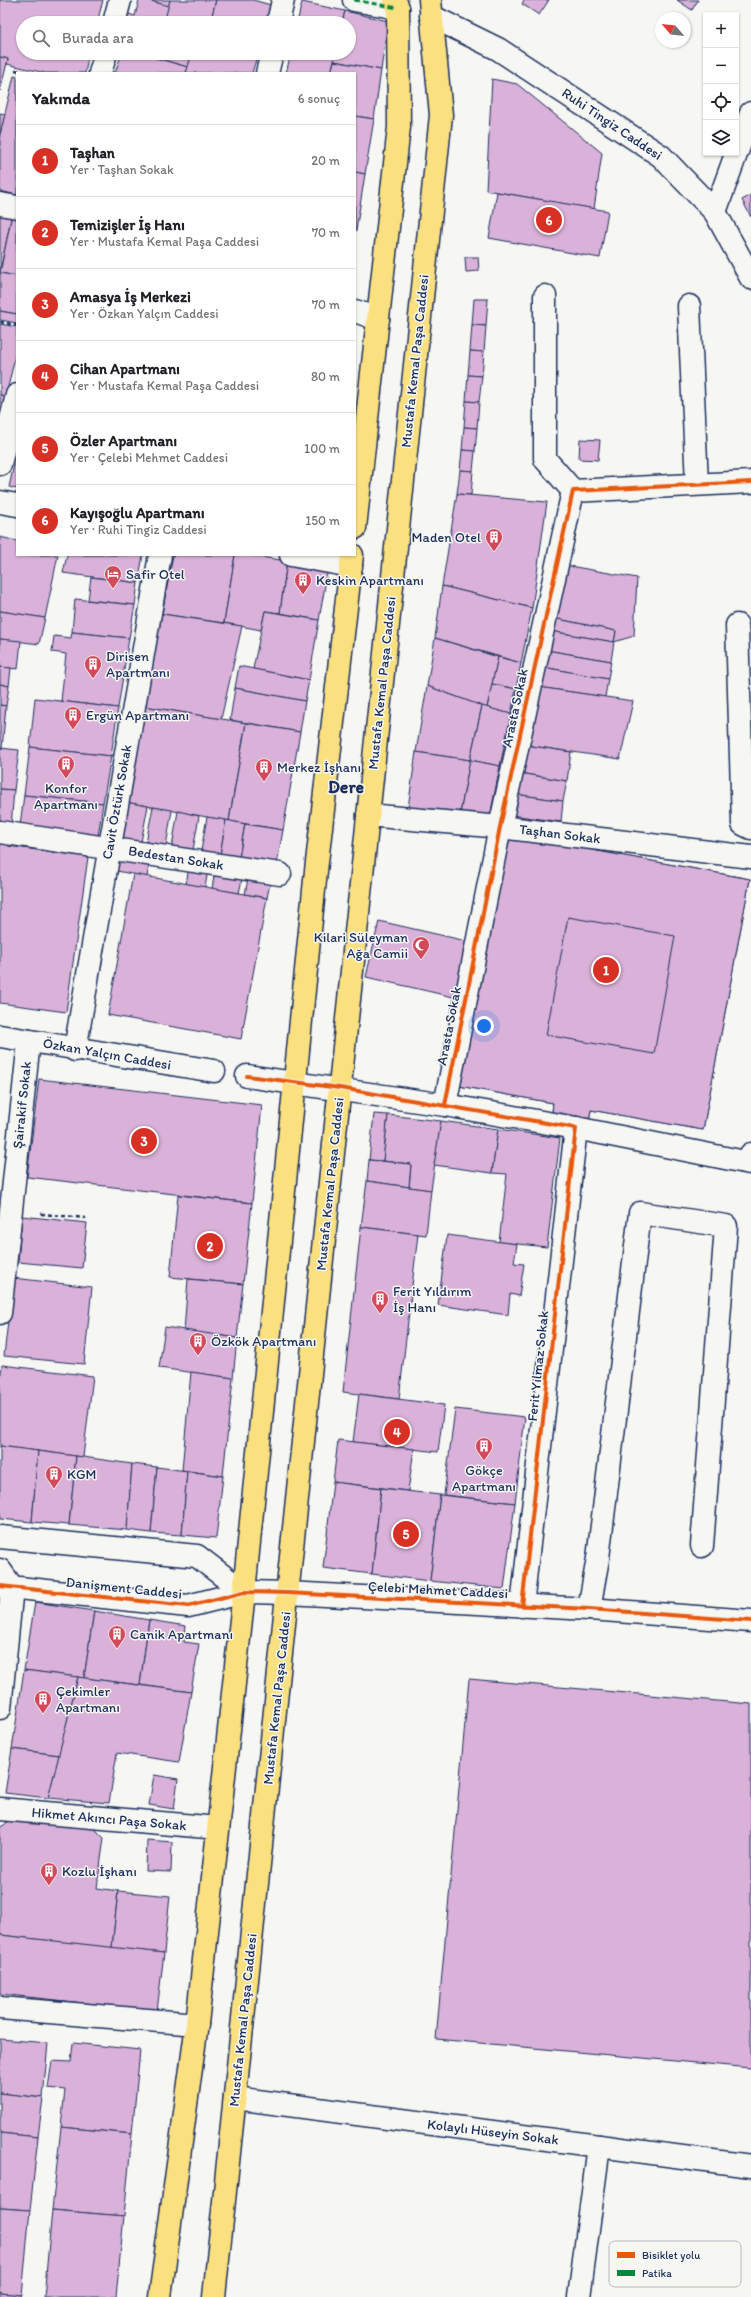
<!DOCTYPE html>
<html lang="tr">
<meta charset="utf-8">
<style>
:root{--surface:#fff;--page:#f6f6f6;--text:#202124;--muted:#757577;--line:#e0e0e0;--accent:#d93025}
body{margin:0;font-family:Itim,sans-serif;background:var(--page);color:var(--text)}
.controls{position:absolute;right:12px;top:12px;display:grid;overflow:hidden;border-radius:0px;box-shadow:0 1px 3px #0004}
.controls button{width:36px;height:36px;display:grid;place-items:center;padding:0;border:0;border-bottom:1px solid var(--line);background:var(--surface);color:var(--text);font:20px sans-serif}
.compass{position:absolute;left:655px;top:12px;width:36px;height:36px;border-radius:50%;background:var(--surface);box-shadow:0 1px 3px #0004;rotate:298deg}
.you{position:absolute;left:484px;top:1026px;width:14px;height:14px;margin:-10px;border:3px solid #fff;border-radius:50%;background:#1a73e8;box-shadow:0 0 0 6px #1a73e833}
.badge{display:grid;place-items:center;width:26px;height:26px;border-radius:50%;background:var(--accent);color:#fff;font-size:13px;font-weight:700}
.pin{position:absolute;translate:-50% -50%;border:2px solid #fff;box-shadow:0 1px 4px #0006}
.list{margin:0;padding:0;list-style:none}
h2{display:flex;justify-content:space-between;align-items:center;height:52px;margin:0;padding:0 16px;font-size:17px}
h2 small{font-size:13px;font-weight:400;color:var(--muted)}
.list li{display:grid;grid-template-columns:26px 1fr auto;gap:12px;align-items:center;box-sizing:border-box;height:72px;padding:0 16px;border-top:1px solid var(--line)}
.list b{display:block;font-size:15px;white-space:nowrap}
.list p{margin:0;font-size:13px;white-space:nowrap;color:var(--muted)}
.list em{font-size:13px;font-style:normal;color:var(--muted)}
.icon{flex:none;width:22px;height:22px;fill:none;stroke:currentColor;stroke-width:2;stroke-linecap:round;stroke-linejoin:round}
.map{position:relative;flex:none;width:751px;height:2297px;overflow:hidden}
.search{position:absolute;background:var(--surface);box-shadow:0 1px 3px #0004;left:16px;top:16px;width:340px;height:44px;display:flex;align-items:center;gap:10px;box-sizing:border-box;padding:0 14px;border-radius:22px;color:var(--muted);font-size:15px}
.panel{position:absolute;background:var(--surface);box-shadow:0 1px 3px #0004;left:16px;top:72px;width:340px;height:484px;border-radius:0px}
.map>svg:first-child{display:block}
.building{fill:#dab1d8;stroke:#1b2f5e;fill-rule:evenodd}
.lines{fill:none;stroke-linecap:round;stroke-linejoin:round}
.minor-casing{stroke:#1b2f5e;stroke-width:25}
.major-casing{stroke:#1b2f5e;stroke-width:25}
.path{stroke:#1b2f5e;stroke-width:2.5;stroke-dasharray:4 3;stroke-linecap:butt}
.minor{stroke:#f6f6f2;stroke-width:22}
.major{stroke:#fbe080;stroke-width:22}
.quiet{stroke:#00873e;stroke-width:3;stroke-dasharray:6 3;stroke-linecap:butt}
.cycleway-casing{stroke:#f6f6f2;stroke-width:6}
.cycleway{stroke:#e8590c;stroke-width:4}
.labels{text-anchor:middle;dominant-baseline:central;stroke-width:3;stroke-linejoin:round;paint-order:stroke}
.street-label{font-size:14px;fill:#1b2f5e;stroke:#f6f6f2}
.poi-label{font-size:14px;fill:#1b2f5e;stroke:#f6f6f2;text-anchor:start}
.district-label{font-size:18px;font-weight:bold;fill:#1b2f5e;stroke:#f6f6f2}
.key{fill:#f6f6f2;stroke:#b4bac6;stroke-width:1}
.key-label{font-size:11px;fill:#1b2f5e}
</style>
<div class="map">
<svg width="751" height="2297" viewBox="0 0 751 2297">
<rect width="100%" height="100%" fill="#f6f6f2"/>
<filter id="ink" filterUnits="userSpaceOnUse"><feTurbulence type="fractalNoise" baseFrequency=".025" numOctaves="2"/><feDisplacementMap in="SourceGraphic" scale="8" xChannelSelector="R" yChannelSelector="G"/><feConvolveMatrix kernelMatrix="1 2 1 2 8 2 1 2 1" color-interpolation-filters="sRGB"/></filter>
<g filter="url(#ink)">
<g class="building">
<polygon points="0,0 103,0 97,23 23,23 23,53 89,53 85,73 45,73 7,64 8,59 0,57"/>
<polygon points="139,0 148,0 169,6 164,23 123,23 126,13 135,16"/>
<polygon points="148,0 170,0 169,6"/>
<polygon points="170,0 216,0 210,23 164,23"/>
<polygon points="216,0 253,0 271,5 266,23 210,23"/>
<polygon points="524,0 549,0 539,15 522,4"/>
<polygon points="677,0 698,0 692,10"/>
<polygon points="302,2 345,11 342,23 297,23"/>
<polygon points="345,11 388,21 381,70 334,61 336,53 349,53 349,23 342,23"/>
<polygon points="122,53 139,53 188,67 186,73 115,73"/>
<polygon points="139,53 192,53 188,67"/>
<polygon points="192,53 258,53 252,73 186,73"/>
<polygon points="291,53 324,53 335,56 331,73 286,73"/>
<polygon points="0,57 8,59 0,91"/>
<polygon points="334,61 381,70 374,119 355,116 355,73 331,73"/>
<polygon points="14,76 17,77 17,195 0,191 0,134"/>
<polygon points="492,79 517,84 602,153 594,209 486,190"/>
<polygon points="0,113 5,114 0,134"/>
<polygon points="355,116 374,119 365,174 355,172"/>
<polygon points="355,172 365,174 356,231 355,231"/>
<polygon points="497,192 608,211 600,258 489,238"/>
<polygon points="751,195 751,217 742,200"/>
<polygon points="0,211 12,214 0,272"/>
<polygon points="12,214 17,215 17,276 0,273"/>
<polygon points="465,257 478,257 479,271 466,272"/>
<polygon points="0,273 17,276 17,314 0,311"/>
<polygon points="474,299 488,299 486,326 472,325"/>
<polygon points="0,311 17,314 17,323 0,320"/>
<polygon points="0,324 17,327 17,348 6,396 0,395"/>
<polygon points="472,325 486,326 484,352 470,351"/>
<polygon points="470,351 484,352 482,376 468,375"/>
<polygon points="468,375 482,376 479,402 466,401"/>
<polygon points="0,395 6,396 0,422"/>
<polygon points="466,401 479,402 477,428 464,427"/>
<polygon points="464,427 477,428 475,451 462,450"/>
<polygon points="580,439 600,440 598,460 579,459"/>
<polygon points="462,450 475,451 473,471 460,470"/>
<polygon points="17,451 17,489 9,487"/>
<polygon points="460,470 473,471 471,495 457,494"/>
<polygon points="457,494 547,502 532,608 442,586"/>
<polygon points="0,537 17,541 17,555 58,555 45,618 0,611"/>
<polygon points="67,555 143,555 138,583 63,573"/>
<polygon points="173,555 235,555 224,623 162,614"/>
<polygon points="235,555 248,555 287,561 280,613 265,611 261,630 224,623"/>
<polygon points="287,561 328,568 319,620 280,613"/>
<polygon points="564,565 637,578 634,636 614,642 616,631 553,618"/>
<polygon points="91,577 138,583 135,605 88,600"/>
<polygon points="442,586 532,608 521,663 435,638"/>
<polygon points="75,599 135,605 129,638 72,632"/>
<polygon points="0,611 45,618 39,644 0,639"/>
<polygon points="265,611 319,620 309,680 253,669"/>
<polygon points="162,614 242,626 221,719 144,706"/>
<polygon points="553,618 616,631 614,642 550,631"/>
<polygon points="550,631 614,642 611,661 546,650"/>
<polygon points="72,632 129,638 118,708 61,701 66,654 52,652 54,636 71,638"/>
<polygon points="435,638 498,657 487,708 427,686"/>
<polygon points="0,639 21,641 18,669 0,667"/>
<polygon points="546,650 611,661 608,679 543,667"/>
<polygon points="498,657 521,663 516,689 492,684"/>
<polygon points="239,666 309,680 305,701 235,688"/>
<polygon points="0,667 11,668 9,686 0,684"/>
<polygon points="543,667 608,679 605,697 538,687"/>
<polygon points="0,684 9,686 6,706 0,705"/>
<polygon points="492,684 516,689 511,714 487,708"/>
<polygon points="427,686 482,706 470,760 416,752"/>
<polygon points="538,687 633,701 620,759 525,745"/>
<polygon points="235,688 305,701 300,732 230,720"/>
<polygon points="35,698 118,708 111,756 30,747"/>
<polygon points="0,705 6,706 2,748 0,748"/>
<polygon points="144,706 246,723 229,821 125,802"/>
<polygon points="482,706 511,714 500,766 470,760"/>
<polygon points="246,723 300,732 283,830 229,821"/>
<polygon points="525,745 571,752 567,781 519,773"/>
<polygon points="30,747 111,756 103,803 24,795"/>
<polygon points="0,748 19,750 14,790 0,789"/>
<polygon points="416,752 470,760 460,814 408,808"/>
<polygon points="470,760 500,766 490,817 460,814"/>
<polygon points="519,773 567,781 563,801 515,794"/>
<polygon points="0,789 14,790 11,827 0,825"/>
<polygon points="515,794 563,801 561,822 512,815"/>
<polygon points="24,795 103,803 98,836 20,825"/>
<polygon points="125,802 148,806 141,842 118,838"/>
<polygon points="153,807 172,810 166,846 146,842"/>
<polygon points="178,811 199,816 193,850 172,847"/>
<polygon points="207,817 226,820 220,855 201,851"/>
<polygon points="226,820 245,824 239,858 220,855"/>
<polygon points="245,824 283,830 277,864 239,858"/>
<polygon points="0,834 9,836 8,846 88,857 66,1012 0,1003"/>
<path d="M505 834 750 879 703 1130 591 1110 588 1127 551 1121 553 1103 459 1086ZM568 917 675 936 654 1054 546 1035Z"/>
<polygon points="505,834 750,879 703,1130 591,1110 588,1127 551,1121 553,1103 459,1086"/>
<polygon points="115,853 150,859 147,877 112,870"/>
<polygon points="189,867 208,870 205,887 186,884"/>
<polygon points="215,870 243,875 239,893 212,889"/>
<polygon points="133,874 267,898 241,1039 108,1015"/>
<polygon points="249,874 271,878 267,898 245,894"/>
<polygon points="568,917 675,936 654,1054 546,1035"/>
<polygon points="379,921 475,943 462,999 366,977"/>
<polygon points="39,1079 262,1105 252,1203 27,1177"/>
<polygon points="374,1114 388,1115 383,1161 369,1160"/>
<polygon points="388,1115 441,1121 431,1190 409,1187 411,1164 383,1161"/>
<polygon points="441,1121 498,1129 492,1173 434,1165"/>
<polygon points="498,1129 560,1138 547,1247 499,1242 507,1174 492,1173"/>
<polygon points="369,1160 411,1164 409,1187 367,1181"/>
<polygon points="367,1181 431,1190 426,1235 361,1227"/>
<polygon points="178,1195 252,1203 243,1284 170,1277"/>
<polygon points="22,1216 87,1223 82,1268 18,1262"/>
<polygon points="361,1227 418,1234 399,1399 343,1392"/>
<polygon points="447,1235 517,1244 514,1263 524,1264 519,1296 510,1294 508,1315 438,1305"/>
<polygon points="13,1278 92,1287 84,1364 4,1356"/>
<polygon points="188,1279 243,1284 237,1338 184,1331"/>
<polygon points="165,1327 237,1338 233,1378 159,1368"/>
<polygon points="2,1365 93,1376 83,1457 0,1446 0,1382"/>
<polygon points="191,1372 233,1378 223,1476 182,1470"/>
<polygon points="359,1394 444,1405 438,1452 353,1442"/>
<polygon points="455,1409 525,1417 515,1503 444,1495"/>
<polygon points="338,1440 414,1449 408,1491 333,1482"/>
<polygon points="0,1446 38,1451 32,1522 0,1519"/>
<polygon points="38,1451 76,1456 69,1525 32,1522"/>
<polygon points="76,1456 132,1464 127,1530 69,1525"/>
<polygon points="132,1464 157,1467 151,1533 127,1530"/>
<polygon points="157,1467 187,1471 182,1535 151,1533"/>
<polygon points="187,1471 223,1476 216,1538 182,1535"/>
<polygon points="333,1482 381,1488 372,1574 323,1568"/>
<polygon points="381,1488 440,1495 430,1581 372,1574"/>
<polygon points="440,1495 515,1503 504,1589 430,1581"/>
<polygon points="35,1602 94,1611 84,1678 24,1670"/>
<polygon points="94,1611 149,1620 140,1685 84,1678"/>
<polygon points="149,1620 186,1626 184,1642 199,1644 191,1692 140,1685"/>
<polygon points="24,1670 78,1677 59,1755 12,1749"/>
<polygon points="78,1677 191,1692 179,1762 117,1753 109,1803 48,1798"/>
<polygon points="469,1679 751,1704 751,2068 436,2039"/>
<polygon points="12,1749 59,1755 48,1798 5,1793"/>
<polygon points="154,1775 178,1779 174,1809 149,1805"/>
<polygon points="11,1818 94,1828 104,1838 97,1888 118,1891 112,1948 0,1935 0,1834 1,1828"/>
<polygon points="147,1840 172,1842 171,1872 146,1871"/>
<polygon points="118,1891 170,1896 164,1953 112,1948"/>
<polygon points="0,1935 164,1953 157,2011 0,1994"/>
<polygon points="0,2039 48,2043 43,2098 0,2093"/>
<polygon points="73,2043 140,2050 132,2134 61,2127 65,2090 48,2088 52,2061 71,2062"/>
<polygon points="0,2093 43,2098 38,2137 0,2133"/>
<polygon points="61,2127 132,2134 124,2216 52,2210"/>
<polygon points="0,2133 38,2137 30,2210 0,2208"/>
<polygon points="0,2208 30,2210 22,2295 0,2293"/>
<polygon points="52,2210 124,2216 116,2297 44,2297"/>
<polygon points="0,2293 22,2295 21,2297 0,2297"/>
</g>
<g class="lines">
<g class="minor-casing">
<g id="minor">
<polyline points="354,0 398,8"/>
<polyline points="431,16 498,49 661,156 715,212 751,278"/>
<polyline points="114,23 120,0"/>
<polyline points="278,23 283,0"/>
<polyline points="100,73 106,53"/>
<polyline points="267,73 272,53"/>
<polyline points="0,204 17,207"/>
<polyline points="715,212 751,113"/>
<polyline points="545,296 545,459 573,491"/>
<polyline points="689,306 697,484"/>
<polyline points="355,311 378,319"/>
<polyline points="0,464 17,395"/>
<polyline points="0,502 17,505"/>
<polyline points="291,555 351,566"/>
<polyline points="737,625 743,824 751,828"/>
<polyline points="368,815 500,827 751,857"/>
<polyline points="0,832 280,874"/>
<polyline points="0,1036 214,1071"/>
<polyline points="75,1050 160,555"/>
<polyline points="247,1076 445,1105 576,1128 750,1163 751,1154"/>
<polyline points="445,1105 500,827 573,491 751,482"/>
<polyline points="0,1313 29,1041"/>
<polyline points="0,1537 197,1556 244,1592"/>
<polyline points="0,1570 12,1587 0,1708"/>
<polyline points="0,1586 188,1606 244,1592 287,1593 589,1609 751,1621"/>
<polyline points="522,1606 576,1128"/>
<polyline points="589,1609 598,1558 640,1213 726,1226 702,1546"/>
<polyline points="0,1809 218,1828"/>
<polyline points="0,2008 197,2024"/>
<polyline points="235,2098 751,2166"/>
<polyline points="579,2297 599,2146"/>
</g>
</g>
<g class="major-casing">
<g id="major">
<polyline points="355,528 399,127 398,8 395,0"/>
<polyline points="160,2297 197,2024 244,1592 315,880 352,555"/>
<polyline points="214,2297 441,115 430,0"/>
</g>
</g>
<g class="path">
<polyline points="15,70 30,73"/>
<polyline points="0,322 17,325"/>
<polyline points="41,1214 86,1218"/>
</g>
<use href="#minor" class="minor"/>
<use href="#major" class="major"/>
<polyline class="quiet" points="354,0 398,8"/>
<g class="cycleway-casing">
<g id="cycleway">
<polyline points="247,1076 340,1088 576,1128 522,1606"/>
<polyline points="445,1105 500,827 573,491 751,482"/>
<polyline points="0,1586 188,1606 244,1592 287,1593 589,1609 751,1621"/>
</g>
</g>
<use href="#cycleway" class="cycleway"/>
</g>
</g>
<defs>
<g id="building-pin" transform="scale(0.9)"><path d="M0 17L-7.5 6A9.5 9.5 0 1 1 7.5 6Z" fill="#d1495b" stroke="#f6f6f2"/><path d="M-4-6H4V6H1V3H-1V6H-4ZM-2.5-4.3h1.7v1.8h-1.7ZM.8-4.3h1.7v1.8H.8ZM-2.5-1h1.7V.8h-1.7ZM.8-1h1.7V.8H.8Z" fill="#fff"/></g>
<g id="hotel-pin" transform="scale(0.9)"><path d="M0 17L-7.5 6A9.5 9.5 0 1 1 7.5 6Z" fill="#d1495b" stroke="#f6f6f2"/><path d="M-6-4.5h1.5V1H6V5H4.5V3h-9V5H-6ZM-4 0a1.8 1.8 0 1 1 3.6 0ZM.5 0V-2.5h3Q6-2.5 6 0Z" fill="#fff"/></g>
<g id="mosque-pin" transform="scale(0.9)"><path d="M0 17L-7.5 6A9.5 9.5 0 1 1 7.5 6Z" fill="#d1495b" stroke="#f6f6f2"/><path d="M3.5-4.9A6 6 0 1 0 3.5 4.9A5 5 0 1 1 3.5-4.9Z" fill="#fff"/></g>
</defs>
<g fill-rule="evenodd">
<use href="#building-pin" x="494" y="537"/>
<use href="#hotel-pin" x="113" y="574"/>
<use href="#building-pin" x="303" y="580"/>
<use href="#building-pin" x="93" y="664"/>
<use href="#building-pin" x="73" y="715"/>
<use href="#building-pin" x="66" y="764"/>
<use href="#building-pin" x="264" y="767"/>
<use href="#mosque-pin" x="421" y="945"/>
<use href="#building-pin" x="380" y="1299"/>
<use href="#building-pin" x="198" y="1341"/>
<use href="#building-pin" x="484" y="1446"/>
<use href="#building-pin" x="54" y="1474"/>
<use href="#building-pin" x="117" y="1634"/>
<use href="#building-pin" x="43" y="1699"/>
<use href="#building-pin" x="49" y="1871"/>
</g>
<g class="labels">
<g class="street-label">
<text transform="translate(612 124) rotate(34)">Ruhi Tingiz Caddesi</text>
<text transform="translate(415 361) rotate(-84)">Mustafa Kemal Paşa Caddesi</text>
<text transform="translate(382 683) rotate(-84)">Mustafa Kemal Paşa Caddesi</text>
<text transform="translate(515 708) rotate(-78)">Arasta Sokak</text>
<text transform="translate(117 802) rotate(-80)">Cavit Öztürk Sokak</text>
<text transform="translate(560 834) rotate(7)">Taşhan Sokak</text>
<text transform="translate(176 858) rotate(9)">Bedestan Sokak</text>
<text transform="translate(449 1026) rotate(-79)">Arasta Sokak</text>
<text transform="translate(107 1054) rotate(10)">Özkan Yalçın Caddesi</text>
<text transform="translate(22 1105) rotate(-84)">Şairakif Sokak</text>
<text transform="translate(330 1184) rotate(-84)">Mustafa Kemal Paşa Caddesi</text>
<text transform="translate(538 1366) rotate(-84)">Ferit Yılmaz Sokak</text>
<text transform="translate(124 1588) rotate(6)">Danişment Caddesi</text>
<text transform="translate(438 1590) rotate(3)">Çelebi Mehmet Caddesi</text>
<text transform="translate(277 1698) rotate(-84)">Mustafa Kemal Paşa Caddesi</text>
<text transform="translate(109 1819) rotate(5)">Hikmet Akıncı Paşa Sokak</text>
<text transform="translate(243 2020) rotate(-84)">Mustafa Kemal Paşa Caddesi</text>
<text transform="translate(493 2132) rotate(7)">Kolaylı Hüseyin Sokak</text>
</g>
<g class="poi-label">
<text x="481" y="537" text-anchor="end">Maden Otel</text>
<text x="126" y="574">Safir Otel</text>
<text x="316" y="580">Keskin Apartmanı</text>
<text x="106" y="656">Dirisen<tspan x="106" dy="16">Apartmanı</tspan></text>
<text x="86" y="715">Ergün Apartmanı</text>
<text x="277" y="767">Merkez İşhanı</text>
<text x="66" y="788" text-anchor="middle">Konfor<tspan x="66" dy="16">Apartmanı</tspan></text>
<text x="408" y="937" text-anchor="end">Kilari Süleyman<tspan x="408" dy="16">Ağa Camii</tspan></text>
<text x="393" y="1291">Ferit Yıldırım<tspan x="393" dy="16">İş Hanı</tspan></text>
<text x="211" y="1341">Özkök Apartmanı</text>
<text x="484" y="1470" text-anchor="middle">Gökçe<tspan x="484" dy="16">Apartmanı</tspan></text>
<text x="67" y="1474">KGM</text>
<text x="130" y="1634">Canik Apartmanı</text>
<text x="56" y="1691">Çekimler<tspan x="56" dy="16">Apartmanı</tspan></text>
<text x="62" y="1871">Kozlu İşhanı</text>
</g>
<g class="district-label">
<text x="346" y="787">Dere</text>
</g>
</g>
<rect x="609" y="2241" width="132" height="46" rx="6" class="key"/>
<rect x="617" y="2252" width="18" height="6" fill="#e8590c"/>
<rect x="617" y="2270" width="18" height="6" fill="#00873e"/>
<g class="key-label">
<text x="642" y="2259">Bisiklet yolu</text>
<text x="642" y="2277">Patika</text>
</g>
</svg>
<div class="controls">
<button>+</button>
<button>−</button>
<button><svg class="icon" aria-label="locate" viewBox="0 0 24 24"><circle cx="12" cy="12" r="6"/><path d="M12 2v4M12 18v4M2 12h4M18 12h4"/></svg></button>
<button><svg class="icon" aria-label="layers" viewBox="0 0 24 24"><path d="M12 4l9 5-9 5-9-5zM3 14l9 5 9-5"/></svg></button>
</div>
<svg class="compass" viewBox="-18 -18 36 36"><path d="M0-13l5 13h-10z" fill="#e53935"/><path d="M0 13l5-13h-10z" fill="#757577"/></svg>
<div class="you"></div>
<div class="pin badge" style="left:606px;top:970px">1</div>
<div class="pin badge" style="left:210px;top:1246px">2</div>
<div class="pin badge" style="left:144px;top:1141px">3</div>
<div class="pin badge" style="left:397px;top:1432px">4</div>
<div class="pin badge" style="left:406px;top:1534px">5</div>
<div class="pin badge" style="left:549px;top:220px">6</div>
<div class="search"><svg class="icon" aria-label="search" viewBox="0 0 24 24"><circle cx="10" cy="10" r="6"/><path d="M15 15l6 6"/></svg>Burada ara</div>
<section class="panel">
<h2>Yakında<small>6 sonuç</small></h2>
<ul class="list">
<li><span class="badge">1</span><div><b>Taşhan</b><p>Yer · Taşhan Sokak</p></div><em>20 m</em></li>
<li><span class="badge">2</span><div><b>Temizişler İş Hanı</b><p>Yer · Mustafa Kemal Paşa Caddesi</p></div><em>70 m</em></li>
<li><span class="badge">3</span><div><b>Amasya İş Merkezi</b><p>Yer · Özkan Yalçın Caddesi</p></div><em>70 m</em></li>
<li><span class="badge">4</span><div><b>Cihan Apartmanı</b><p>Yer · Mustafa Kemal Paşa Caddesi</p></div><em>80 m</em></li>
<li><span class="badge">5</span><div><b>Özler Apartmanı</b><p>Yer · Çelebi Mehmet Caddesi</p></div><em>100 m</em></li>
<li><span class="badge">6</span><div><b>Kayışoğlu Apartmanı</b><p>Yer · Ruhi Tingiz Caddesi</p></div><em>150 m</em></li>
</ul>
</section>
</div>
